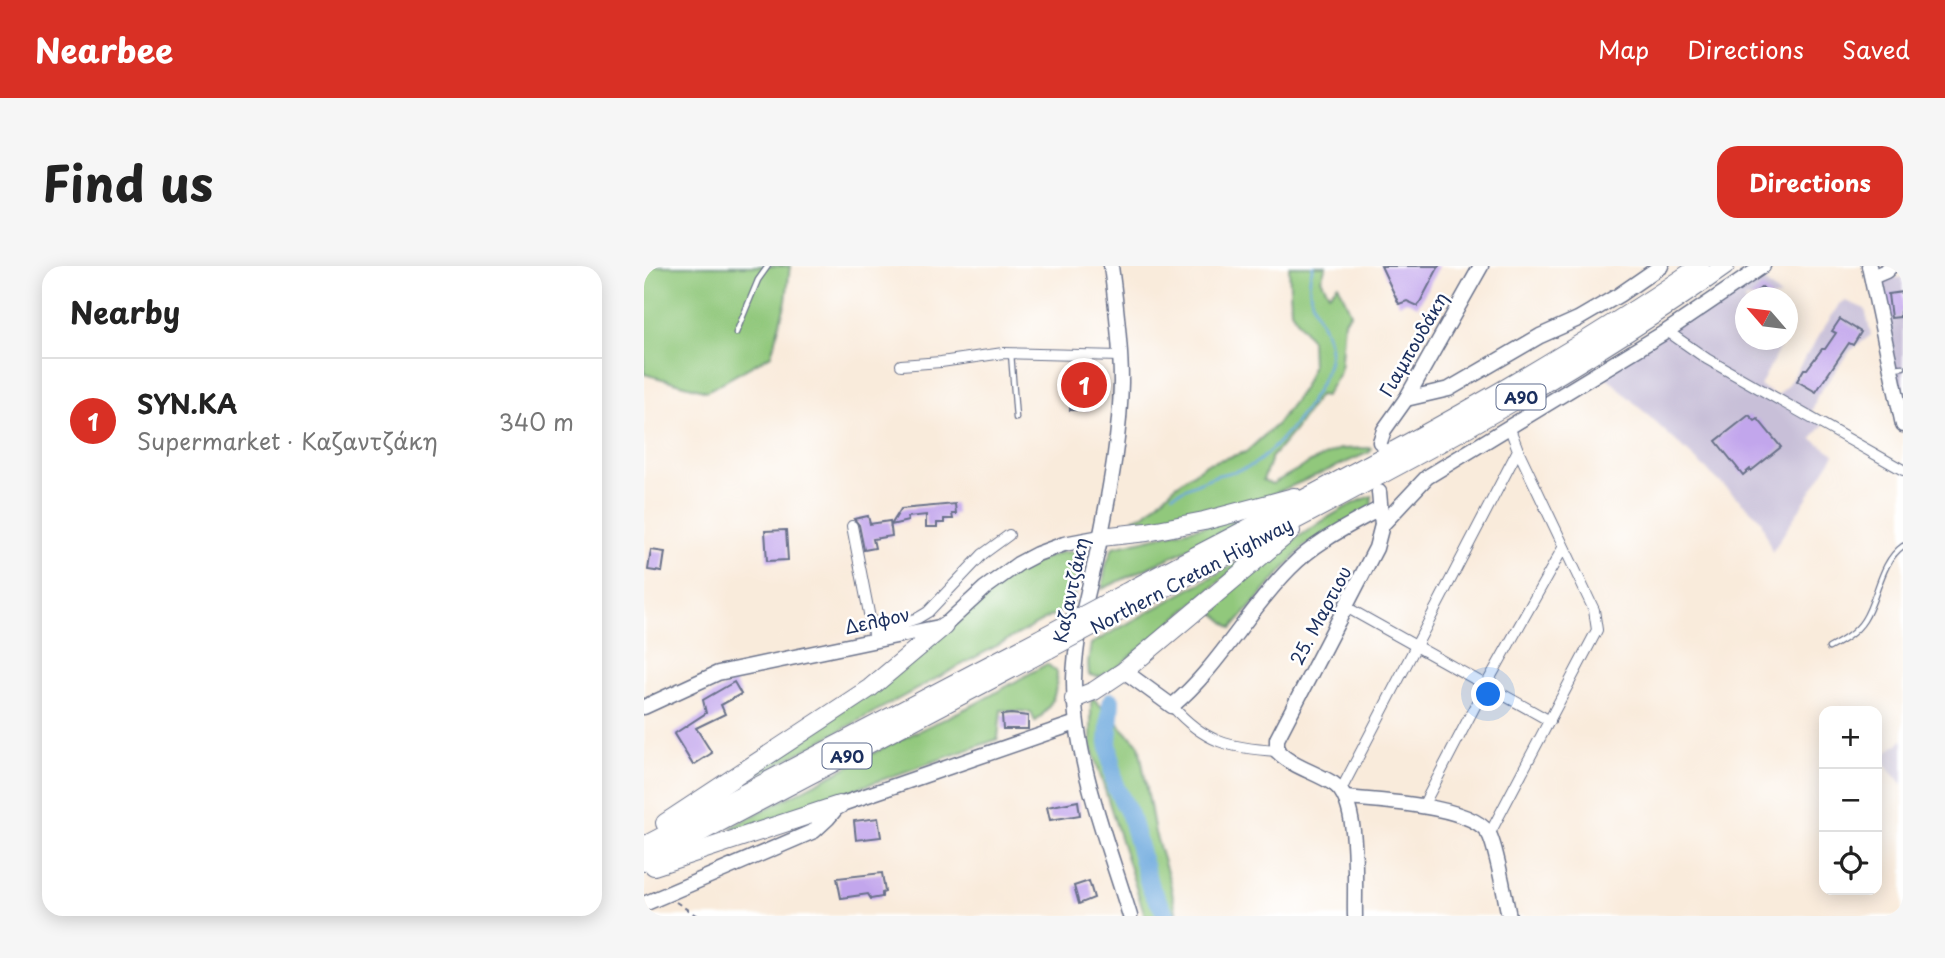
<!DOCTYPE html>
<meta charset="utf-8">
<style>
:root{--surface:#fff;--page:#f6f6f6;--text:#222;--muted:#767676;--line:#e0e0e0;--accent:#d93025}
body{margin:0;font-family:"Playpen Sans",sans-serif;background:var(--page);color:var(--text)}
.controls{position:absolute;right:21px;bottom:21px;display:grid;overflow:hidden;border-radius:14px;box-shadow:0 4px 18px #0003}
.controls button{width:63px;height:63px;display:grid;place-items:center;padding:0;border:0;border-bottom:2px solid var(--line);background:var(--surface);color:var(--text);font:35px sans-serif}
.compass{position:absolute;left:1091px;top:21px;width:63px;height:63px;border-radius:50%;background:var(--surface);box-shadow:0 4px 18px #0003;rotate:298deg}
.you{position:absolute;left:845px;top:429px;width:24px;height:24px;margin:-18px;border:5px solid #fff;border-radius:50%;background:#1a73e8;box-shadow:0 0 0 10px #1a73e833}
.badge{display:grid;place-items:center;width:46px;height:46px;border-radius:50%;background:var(--accent);color:#fff;font-size:23px;font-weight:700}
.pin{position:absolute;translate:-50% -50%;border:4px solid #fff;box-shadow:0 2px 7px #0006}
.list{margin:0;padding:0;list-style:none}
h2{display:flex;justify-content:space-between;align-items:center;height:91px;margin:0;padding:0 28px;font-size:30px}
h2 small{font-size:23px;font-weight:400;color:var(--muted)}
.list li{display:grid;grid-template-columns:46px 1fr auto;gap:21px;align-items:center;box-sizing:border-box;height:126px;padding:0 28px;border-top:2px solid var(--line)}
.list b{display:block;font-size:26px;white-space:nowrap}
.list p{margin:0;font-size:23px;white-space:nowrap;color:var(--muted)}
.list em{font-size:23px;font-style:normal;color:var(--muted)}
.icon{flex:none;width:38px;height:38px;fill:none;stroke:currentColor;stroke-width:2;stroke-linecap:round;stroke-linejoin:round}
.map{position:relative;flex:none;width:1259px;height:650px;overflow:hidden;border-radius:21px}
header{display:flex;align-items:center;gap:42px;box-sizing:border-box;height:98px;padding:0 35px;background:var(--accent);color:#fff}
header strong{font-size:33px}
nav{display:flex;gap:38px;margin-inline-start:auto;font-size:24px}
.intro{display:flex;align-items:center;justify-content:space-between;box-sizing:border-box;height:168px;padding:0 42px}
h1{margin:0;font-size:49px}
.button{padding:18px 32px;border-radius:21px;background:var(--accent);color:#fff;font-size:24px;font-weight:700}
main{display:flex;gap:42px;padding:0 42px}
aside{flex:1;background:var(--surface);border-radius:21px;box-shadow:0 4px 18px #0003}
.map>svg:first-child{display:block}
.industrial{fill:#c8bfd8}
.green{fill:#91c87b;stroke:#567c6c;stroke-width:2}
.lines{fill:none;stroke-linecap:round;stroke-linejoin:round}
.stream{stroke:#6ca8dd;stroke-width:2.5}
.river{stroke:#6ca8dd;stroke-width:18}
.building{fill:#c2a6ec}
.lane-casing{stroke:#69718a;stroke-width:7}
.street-casing{stroke:#69718a;stroke-width:12}
.secondary-casing{stroke:#69718a;stroke-width:17}
.highway-casing{stroke:#69718a;stroke-width:20}
.path{stroke:#69718a;stroke-width:2;stroke-dasharray:5 5;stroke-linecap:butt}
.lane{stroke:#fff;stroke-width:4.5}
.street{stroke:#fff;stroke-width:10}
.secondary{stroke:#fff;stroke-width:14}
.highway{stroke:#fff;stroke-width:18}
.highway-bridge-casing{stroke:#69718a;stroke-width:20;stroke-linecap:butt}
.highway-bridge{stroke:#fff;stroke-width:18}
.labels{text-anchor:middle;dominant-baseline:central;stroke-width:5;stroke-linejoin:round;paint-order:stroke}
.shield{fill:#fff;stroke:#5f6d8e;stroke-width:2}
.shield-label{font-size:16px;font-weight:bold;fill:#1b2f5e}
.street-label{font-size:18px;fill:#1b2f5e;stroke:#fff}
</style>
<header>
<strong>Nearbee</strong>
<nav><a>Map</a><a>Directions</a><a>Saved</a></nav>
</header>
<div class="intro"><h1>Find us</h1><a class="button">Directions</a></div>
<main>
<aside>
<h2>Nearby<small></small></h2>
<ul class="list">
<li><span class="badge">1</span><div><b>SYN.KA</b><p>Supermarket · Καζαντζάκη</p></div><em>340 m</em></li>
</ul>
</aside>
<div class="map">
<svg width="1259" height="650" viewBox="0 0 1259 650">
<rect width="100%" height="100%" fill="#fff"/>
<filter id="ink" filterUnits="userSpaceOnUse"><feTurbulence type="fractalNoise" baseFrequency=".0143" numOctaves="2"/><feDisplacementMap in="SourceGraphic" scale="14" xChannelSelector="R" yChannelSelector="G"/><feConvolveMatrix kernelMatrix="1 2 1 2 8 2 1 2 1" color-interpolation-filters="sRGB"/></filter>
<filter id="wash" filterUnits="userSpaceOnUse"><feTurbulence type="fractalNoise" baseFrequency=".00686" numOctaves="4" result="noise"/><feDisplacementMap in="SourceGraphic" scale="28" xChannelSelector="R" yChannelSelector="G"/><feGaussianBlur stdDeviation="1.57" result="paint"/><feColorMatrix in="noise" values="0 0 0 0 0 0 0 0 0 0 0 0 0 0 0 0 0 1.4 0 .05"/><feComposite in="paint" operator="in"/></filter>
<g filter="url(#wash)">
<rect width="100%" height="100%" fill="#f9ebdb"/>
<g class="industrial">
<polygon points="1110,7 1137,31 1101,32 1101,74 1132,74 1138,77 1116,120 1133,130 1142,121 1196,37 1202,35 1221,43 1227,69 1206,85 1173,130 1166,151 1180,158 1168,173 1191,188 1128,286 1117,254 957,106"/>
<polygon points="1228,11 1259,12 1259,159"/>
<polygon points="1259,474 1259,519 1235,492"/>
</g>
<g class="green">
<polygon points="0,0 146,0 142,35 127,89 63,125 0,108"/>
<polygon points="645,0 682,0 677,13 685,28 694,18 707,47 700,55 696,106 681,130 675,129 650,165 627,192 619,214 628,218 667,196 696,183 727,182 726,186 599,241 494,260 490,252 502,248 531,220 562,198 602,186 633,158 658,124 668,101 667,74 647,45"/>
<path d="M728 230 727 243 660 280 588 362 562 340C598 311 633 284 671 260 689 248 708 236 728 230Z"/>
<polygon points="611,248 557,277 458,323 462,299 469,281"/>
<polygon points="418,286 430,286 436,293 428,339 94,520 91,516 355,317 396,294"/>
<polygon points="607,289 474,401 455,411 445,409 444,397 447,378"/>
<path d="M403 398 413 406C413 429 408 441 391 456L387 446 357 444 354 473 95 564 87 561 243 480 329 439Z"/>
<polygon points="449,432 495,479 511,567 526,616 533,650 501,650 447,480 447,437"/>
</g>
<g class="lines">
<path class="stream" d="M529 228C544 222 559 214 574 209 586 206 601 204 610 198 638 180 693 111 685 77 678 50 657 31 669 0"/>
<polyline class="river" points="467,435 464,476 471,520 486,549 506,621 523,650"/>
</g>
<g id="blocks">
<g class="building">
<polygon points="737,0 795,0 774,40 763,35 755,38"/>
<polygon points="1118,21 1129,32 1105,32"/>
<polygon points="1259,26 1259,46 1256,46 1256,51 1247,52 1244,28"/>
<polygon points="1196,53 1217,66 1209,79 1205,77 1172,126 1153,115 1160,103 1163,103 1178,83 1181,83 1192,67 1188,65"/>
<polygon points="428,97 447,97 445,144 426,144"/>
<polygon points="1105,149 1111,155 1114,153 1137,181 1107,205 1106,203 1099,209 1072,175"/>
<polygon points="311,238 312,248 308,248 309,253 300,253 300,257 293,257 293,261 282,261 282,249 263,251 264,255 247,259 257,243"/>
<polygon points="224,250 226,258 246,255 248,270 229,273 231,282 220,284 215,259 210,253"/>
<polygon points="142,264 144,294 123,295 121,265"/>
<polygon points="7,284 21,286 18,306 4,304"/>
<polygon points="90,416 97,428 77,439 81,448 52,462 68,487 49,499 30,468 62,447 59,434"/>
<polygon points="367,448 384,450 384,463 359,463 358,449"/>
<polygon points="434,535 436,549 406,554 403,541"/>
<polygon points="234,552 237,571 212,574 210,555"/>
<polygon points="238,607 241,626 238,627 238,631 227,633 224,628 197,632 193,612"/>
<polygon points="445,615 450,632 435,638 430,620"/>
</g>
</g>
</g>
<g filter="url(#ink)">
<use href="#blocks" fill-opacity="0" stroke="#69718a" stroke-width="2"/>
<g class="lines">
<g class="lane-casing">
<g id="lane">
<polyline points="92,67 114,14 124,0"/>
<polyline points="367,87 372,152"/>
<polyline points="1248,102 1259,101"/>
<path d="M1185 382C1198 375 1212 367 1220 354 1234 332 1236 296 1259 280"/>
</g>
</g>
<g class="street-casing">
<g id="street">
<polyline points="1023,65 1063,93 1259,204"/>
<polyline points="257,99 297,96 359,87 476,90"/>
<polyline points="208,260 230,373"/>
<polyline points="702,341 906,455"/>
<polyline points="229,367 274,352 284,346 339,288 365,269"/>
<path d="M528 440C561 477 586 482 633 485"/>
<polyline points="697,524 874,184 865,160"/>
<polyline points="779,540 842,419 919,282"/>
<polyline points="845,569 953,364 950,344 874,184"/>
</g>
</g>
<g class="secondary-casing">
<g id="secondary">
<path d="M467 0C472 38 477 78 477 116 476 168 467 218 457 268 448 317 431 364 430 414 430 495 463 574 486 650"/>
<polyline points="1225,0 1259,159"/>
<polyline points="1228,11 1242,5 1247,0"/>
<polyline points="762,133 805,123 896,70 934,53 975,29 1017,0"/>
<polyline points="736,176 740,164 762,133 837,0"/>
<polyline points="738,259 783,211 1023,65 1119,0"/>
<path d="M480 405 528 440C575 401 603 345 646 302 671 276 704 260 735 243"/>
<polyline points="0,441 74,407 300,360 341,322 374,298 393,288 420,278 457,271"/>
<path d="M702 532C733 535 832 539 846 570 854 589 860 628 865 650"/>
<polyline points="0,638 170,565 184,552 195,539 432,457"/>
<path d="M711 650C710 619 717 536 690 518 671 506 649 501 633 485V473L732 282 738 259 735 226"/>
</g>
</g>
<g class="highway-casing">
<g id="highway">
<polyline points="457,271 503,266 560,255 650,231"/>
<path d="M481 327C676 224 874 126 1056 0"/>
<path d="M488 339C689 234 895 133 1081 0"/>
<polyline points="430,433 450,425 480,405 647,265"/>
<polyline points="21,557 226,422 300,360"/>
<polyline points="0,580 399,371"/>
<polyline points="0,596 405,383"/>
<polyline points="10,600 195,539"/>
</g>
</g>
<polyline class="path" points="32,636 53,650"/>
<use href="#lane" class="lane"/>
<use href="#street" class="street"/>
<use href="#secondary" class="secondary"/>
<use href="#highway" class="highway"/>
<g class="highway-bridge-casing">
<g id="highway-bridge">
<polyline points="399,371 481,327"/>
<polyline points="405,383 488,339"/>
</g>
</g>
<use href="#highway-bridge" class="highway-bridge"/>
</g>
</g>
<g class="labels">
<g class="shield">
<rect x="852.5" y="118.5" width="49" height="25" rx="5"/>
<rect x="178.5" y="477.5" width="49" height="25" rx="5"/>
</g>
<g class="shield-label">
<text x="877" y="131">Α90</text>
<text x="203" y="490">Α90</text>
</g>
<g class="street-label">
<text transform="translate(769 78) rotate(-60)">Γιαμπουδάκη</text>
<text transform="translate(547 309) rotate(-28)">Northern Cretan Highway</text>
<text transform="translate(426 324) rotate(-78)">Καζαντζάκη</text>
<text transform="translate(676 349) rotate(-62)">25. Μαρτιου</text>
<text transform="translate(233 354) rotate(-12)">Δελφον</text>
</g>
</g>
</svg>
<div class="controls">
<button>+</button>
<button>−</button>
<button><svg class="icon" aria-label="locate" viewBox="0 0 24 24"><circle cx="12" cy="12" r="6"/><path d="M12 2v4M12 18v4M2 12h4M18 12h4"/></svg></button>
</div>
<svg class="compass" viewBox="-18 -18 36 36"><path d="M0-13l5 13h-10z" fill="#e53935"/><path d="M0 13l5-13h-10z" fill="#767676"/></svg>
<div class="you"></div>
<div class="pin badge" style="left:440px;top:119px">1</div>
</div>
</main>
